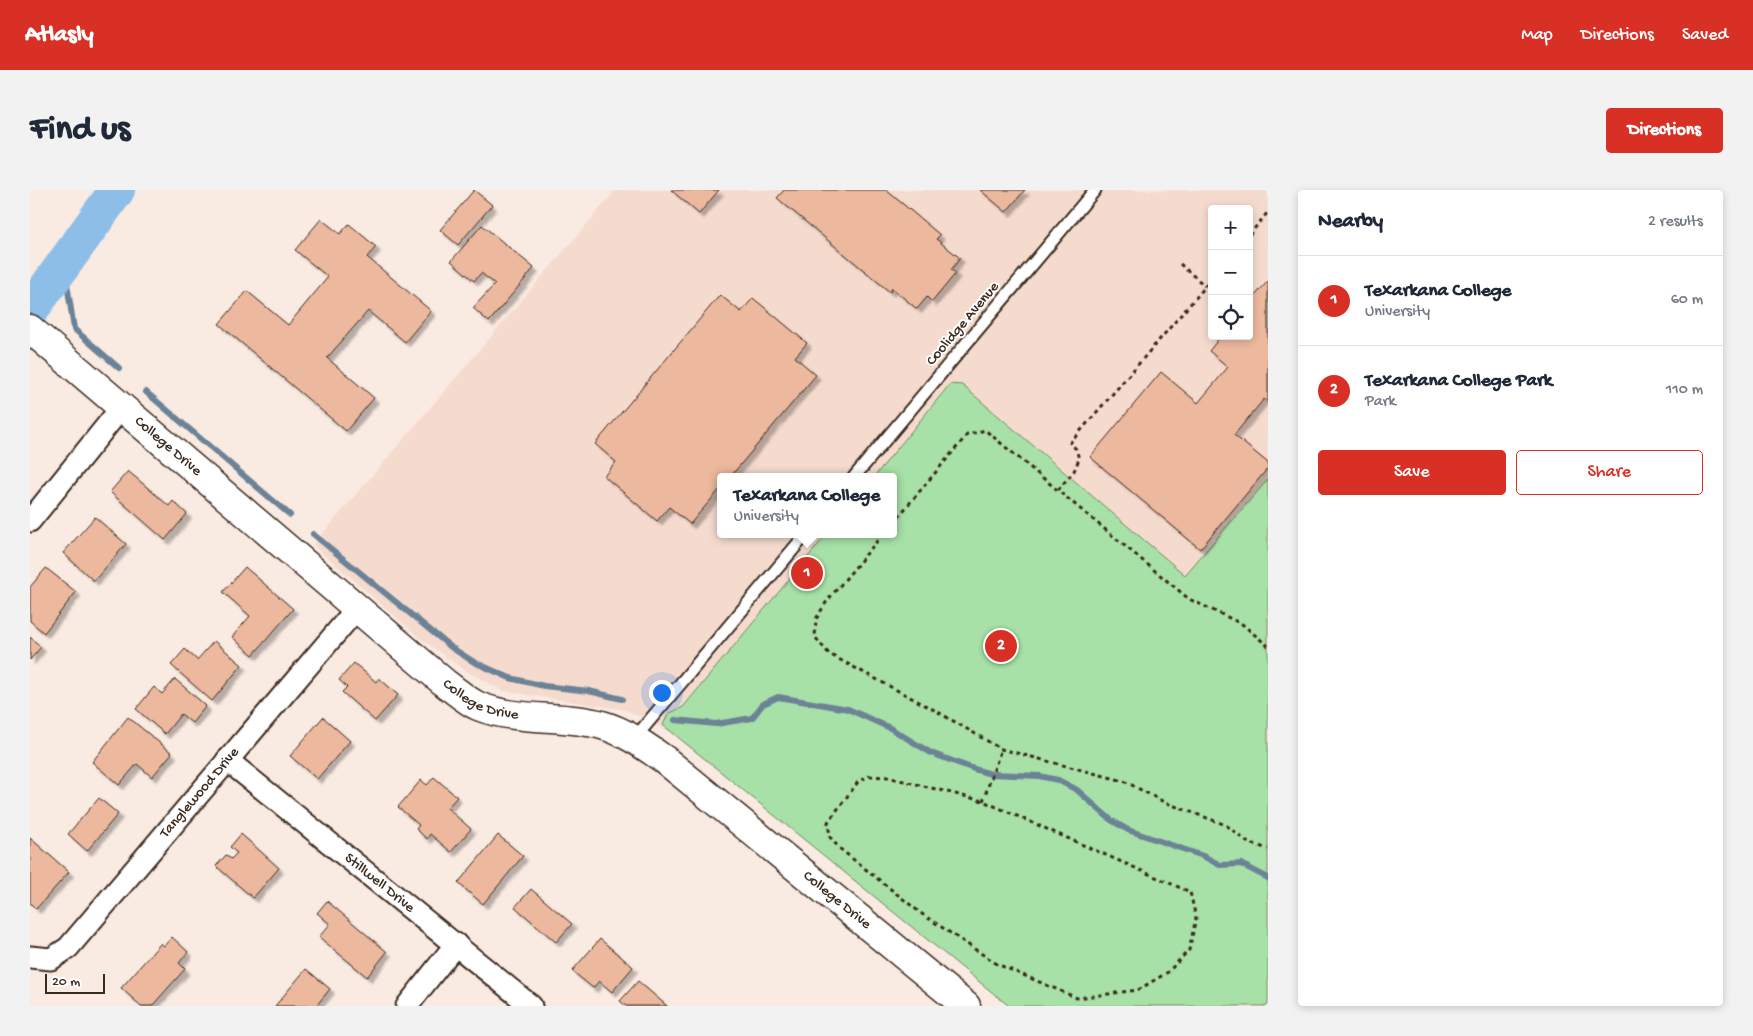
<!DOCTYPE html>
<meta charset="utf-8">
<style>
:root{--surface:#fff;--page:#f2f2f3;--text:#1f2937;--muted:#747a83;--line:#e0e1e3;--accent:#d93025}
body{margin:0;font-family:"Gochi Hand",sans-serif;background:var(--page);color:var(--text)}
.controls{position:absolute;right:15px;top:15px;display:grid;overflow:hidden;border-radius:5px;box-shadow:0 2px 8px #0003}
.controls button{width:45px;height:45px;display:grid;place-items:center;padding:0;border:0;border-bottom:1px solid var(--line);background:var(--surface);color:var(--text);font:25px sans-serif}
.scale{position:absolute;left:15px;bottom:12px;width:60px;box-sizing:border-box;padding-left:5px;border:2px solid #3b2a1e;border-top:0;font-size:14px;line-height:18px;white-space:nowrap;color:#3b2a1e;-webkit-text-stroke:4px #fff;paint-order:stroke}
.you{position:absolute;left:631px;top:502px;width:18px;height:18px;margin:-12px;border:4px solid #fff;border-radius:50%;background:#1a73e8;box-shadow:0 0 0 8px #1a73e833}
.badge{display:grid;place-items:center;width:32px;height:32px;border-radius:50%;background:var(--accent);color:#fff;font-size:16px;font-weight:700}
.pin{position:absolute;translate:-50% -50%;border:2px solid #fff;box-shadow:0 1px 5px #0006}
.popup{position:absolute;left:687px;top:283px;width:180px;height:65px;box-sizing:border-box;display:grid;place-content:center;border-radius:5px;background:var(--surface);filter:drop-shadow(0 1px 4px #0005);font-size:16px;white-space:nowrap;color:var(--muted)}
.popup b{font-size:19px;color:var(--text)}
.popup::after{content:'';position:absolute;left:50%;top:100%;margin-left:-10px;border:10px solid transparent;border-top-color:var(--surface)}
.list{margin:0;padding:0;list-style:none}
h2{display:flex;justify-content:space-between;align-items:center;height:65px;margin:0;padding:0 20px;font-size:21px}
h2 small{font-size:16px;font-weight:400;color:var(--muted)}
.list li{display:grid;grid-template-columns:32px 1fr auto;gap:15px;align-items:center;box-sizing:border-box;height:90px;padding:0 20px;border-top:1px solid var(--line)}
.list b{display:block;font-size:19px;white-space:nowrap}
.list p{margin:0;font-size:16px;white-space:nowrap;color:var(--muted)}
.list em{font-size:16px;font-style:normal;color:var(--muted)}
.actions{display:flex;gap:10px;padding:15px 20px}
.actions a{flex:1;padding:11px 0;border:1px solid var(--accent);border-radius:5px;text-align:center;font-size:18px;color:var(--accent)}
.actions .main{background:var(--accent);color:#fff}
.icon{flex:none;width:28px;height:28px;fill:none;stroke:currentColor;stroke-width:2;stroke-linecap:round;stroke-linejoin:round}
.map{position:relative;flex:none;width:1238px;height:816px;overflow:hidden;border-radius:5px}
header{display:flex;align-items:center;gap:30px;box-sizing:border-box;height:70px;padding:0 25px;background:var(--accent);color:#fff}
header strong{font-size:24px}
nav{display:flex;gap:28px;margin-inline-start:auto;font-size:18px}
.intro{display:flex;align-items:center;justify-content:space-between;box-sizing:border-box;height:120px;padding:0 30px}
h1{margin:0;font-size:35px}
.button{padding:12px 22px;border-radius:5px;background:var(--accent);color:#fff;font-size:18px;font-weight:700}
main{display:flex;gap:30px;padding:0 30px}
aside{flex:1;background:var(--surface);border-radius:5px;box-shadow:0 2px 8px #0003}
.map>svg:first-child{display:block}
.built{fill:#f5dbce;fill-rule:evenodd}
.green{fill:#a7e1a7;stroke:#718662}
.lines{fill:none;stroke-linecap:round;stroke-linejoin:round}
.stream{stroke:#6c8397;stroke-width:6}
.river{stroke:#8dbee8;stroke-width:36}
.building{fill:#ecb89e;stroke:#3b2a1e;filter:url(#shadow)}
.lane-casing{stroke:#3b2a1e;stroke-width:15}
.street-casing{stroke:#3b2a1e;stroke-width:25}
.secondary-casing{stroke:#3b2a1e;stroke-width:31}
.path{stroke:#3b2a1e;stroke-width:3;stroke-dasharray:4 4;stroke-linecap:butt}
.lane{stroke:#fff;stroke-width:11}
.street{stroke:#fff;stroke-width:21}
.secondary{stroke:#fff;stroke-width:28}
.labels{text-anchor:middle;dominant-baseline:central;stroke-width:4;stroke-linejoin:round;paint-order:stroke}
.street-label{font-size:15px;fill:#3b2a1e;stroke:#fff}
</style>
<header>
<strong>Atlasly</strong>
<nav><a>Map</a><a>Directions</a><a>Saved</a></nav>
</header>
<div class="intro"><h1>Find us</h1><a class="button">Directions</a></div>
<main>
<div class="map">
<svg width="1238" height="816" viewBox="0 0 1238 816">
<defs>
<filter id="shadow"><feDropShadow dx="4.5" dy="4.5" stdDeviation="1" flood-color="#0004"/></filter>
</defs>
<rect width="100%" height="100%" fill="#f9eae2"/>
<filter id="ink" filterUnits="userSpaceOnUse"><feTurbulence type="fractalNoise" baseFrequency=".02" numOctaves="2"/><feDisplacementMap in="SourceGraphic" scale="10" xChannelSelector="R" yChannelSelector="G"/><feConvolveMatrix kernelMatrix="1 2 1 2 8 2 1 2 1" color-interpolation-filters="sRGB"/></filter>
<g filter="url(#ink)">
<path class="built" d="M586 0H1238V816H979L641 542 596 520 474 501 436 481 390 448 283 355ZM1182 19H1219V146H1182ZM691 287H863V344H691Z"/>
<polygon class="green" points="920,194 932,195 1155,385 1238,289 1238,816 979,816 633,535 638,524 653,517 797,344 863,344 863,287 844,287"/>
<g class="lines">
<g class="stream">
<polyline points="34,74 44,139 89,178"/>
<polyline points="116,202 260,325"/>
<polyline points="283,344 422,458 444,472 480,488 514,496 559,501 592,509"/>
<polyline points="645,530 686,534 722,528 733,514 748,507 818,519 860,538 901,563 944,579 961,584 1009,586 1028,590 1047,600 1081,630 1098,640 1173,666 1190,675 1211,674 1238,688"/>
</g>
<polyline class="river" points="0,121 87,0"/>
</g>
<g class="building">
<polygon points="444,0 462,15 428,55 410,40"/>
<polygon points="641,0 689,0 669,24"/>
<polygon points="754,0 856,0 910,45 906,49 930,68 921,80 926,83 902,112 897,107 887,119 862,98 860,102 747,8"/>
<polygon points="950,0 995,0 976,22"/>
<polygon points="291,29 310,44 319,34 346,57 337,67 401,121 375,152 338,121 297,168 344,208 316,241 189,134 217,101 258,135 298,87 265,60"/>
<polygon points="452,35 504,78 459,132 443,118 465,94 451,83 444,91 421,71"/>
<polygon points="1238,91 1238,212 1234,209 1204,245 1238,273 1238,278 1170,359 1060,267 1131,182 1168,213 1198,177 1179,161 1191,146 1219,146 1219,109 1223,108"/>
<polygon points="690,105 711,122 723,108 777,153 765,167 786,185 700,287 691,287 691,298 660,334 639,317 627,331 574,286 586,272 565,254"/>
<polygon points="98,281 139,316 143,311 157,324 135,350 80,302"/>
<polygon points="65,327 96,354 64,391 33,363"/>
<polygon points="215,377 263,419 223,465 202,447 220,426 193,402"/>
<polygon points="16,378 46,402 14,443 0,431 0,397"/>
<polygon points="0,447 11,457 0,470"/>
<polygon points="184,451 212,475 182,511 141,475 155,459 167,470"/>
<polygon points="324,473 346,492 349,488 368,505 345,531 312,502 317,497 309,490"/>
<polygon points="145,489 176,516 162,533 151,524 135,544 106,519 124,497 132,504"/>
<polygon points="98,527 142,563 122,587 107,574 89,595 62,572"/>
<polygon points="293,527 320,551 287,589 260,566"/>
<polygon points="404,587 427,607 417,618 441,639 421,662 400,644 397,649 386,639 389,635 368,617 391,590 397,595"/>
<polygon points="69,608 88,624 57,661 38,644"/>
<polygon points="211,644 249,678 223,708 186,676 196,665 201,669 207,663 200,657"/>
<polygon points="468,645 493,666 453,714 428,693"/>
<polygon points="0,648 39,682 6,719 0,713"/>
<polygon points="501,699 542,734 526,752 485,717"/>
<polygon points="297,711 357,762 337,787 289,747 300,734 287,723"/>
<polygon points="142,747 158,762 149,773 155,779 122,816 111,816 91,798 131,753 134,756"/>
<polygon points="570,749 603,777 582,802 569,791 563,798 542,781"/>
<polygon points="276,779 300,799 286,816 245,816"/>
<polygon points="608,791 637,816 596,816 590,811"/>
</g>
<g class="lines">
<g class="lane-casing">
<g id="lane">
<polyline points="824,287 1065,0"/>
<polyline points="604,549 776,344"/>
</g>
</g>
<g class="street-casing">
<g id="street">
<polyline points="0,331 91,218"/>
<path id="s1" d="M197 570 501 816"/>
<path id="s2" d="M0 767 21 769 38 758 328 417"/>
<polyline points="377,816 426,754"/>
</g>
</g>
<g class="secondary-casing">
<g id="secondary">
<path id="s3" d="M0 139 416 494C426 501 437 511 448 516 487 532 531 524 572 535 596 542 615 556 635 570L936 816"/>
</g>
</g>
<g class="path">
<polyline points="1219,45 1238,22"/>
<polyline points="1150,74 1175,96"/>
<polyline points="1028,300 1044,281 1049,269 1046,259 1040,253 1182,89"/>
<polyline points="863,333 937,245 955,240 1159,409 1212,434 1238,456"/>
<polyline points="853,344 797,411 786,429 785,447 799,464 908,522 971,559 1094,591 1134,612 1196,635 1217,652 1238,659"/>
<polygon points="839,586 858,587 953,611 1160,702 1166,728 1159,760 1138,782 1108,800 1047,808 967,774 892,724 809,658 800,647 798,632 828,592"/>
<polyline points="953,611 971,559"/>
</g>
<use href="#lane" class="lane"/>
<use href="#street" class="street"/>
<use href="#secondary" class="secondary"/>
</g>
</g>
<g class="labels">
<g class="street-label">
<text transform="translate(933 134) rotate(-50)">Coolidge Avenue</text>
<text stroke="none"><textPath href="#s3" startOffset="181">College Drive</textPath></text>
<text stroke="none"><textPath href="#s3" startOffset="586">College Drive</textPath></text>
<text stroke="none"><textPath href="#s2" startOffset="245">Tanglewood Drive</textPath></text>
<text stroke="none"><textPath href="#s1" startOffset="196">Stillwell Drive</textPath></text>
<text stroke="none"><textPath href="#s3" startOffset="1006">College Drive</textPath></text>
</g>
</g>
</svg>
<div class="controls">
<button>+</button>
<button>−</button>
<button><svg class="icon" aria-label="locate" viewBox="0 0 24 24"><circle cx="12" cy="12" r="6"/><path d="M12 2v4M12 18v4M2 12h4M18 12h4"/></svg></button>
</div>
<div class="scale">20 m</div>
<div class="you"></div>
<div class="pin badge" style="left:777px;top:383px">1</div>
<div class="popup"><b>Texarkana College</b>University</div>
<div class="pin badge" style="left:971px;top:456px">2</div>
</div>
<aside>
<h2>Nearby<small>2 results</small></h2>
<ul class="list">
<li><span class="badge">1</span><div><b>Texarkana College</b><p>University</p></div><em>60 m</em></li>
<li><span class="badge">2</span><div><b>Texarkana College Park</b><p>Park</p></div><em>110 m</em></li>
</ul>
<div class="actions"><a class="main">Save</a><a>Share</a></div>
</aside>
</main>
